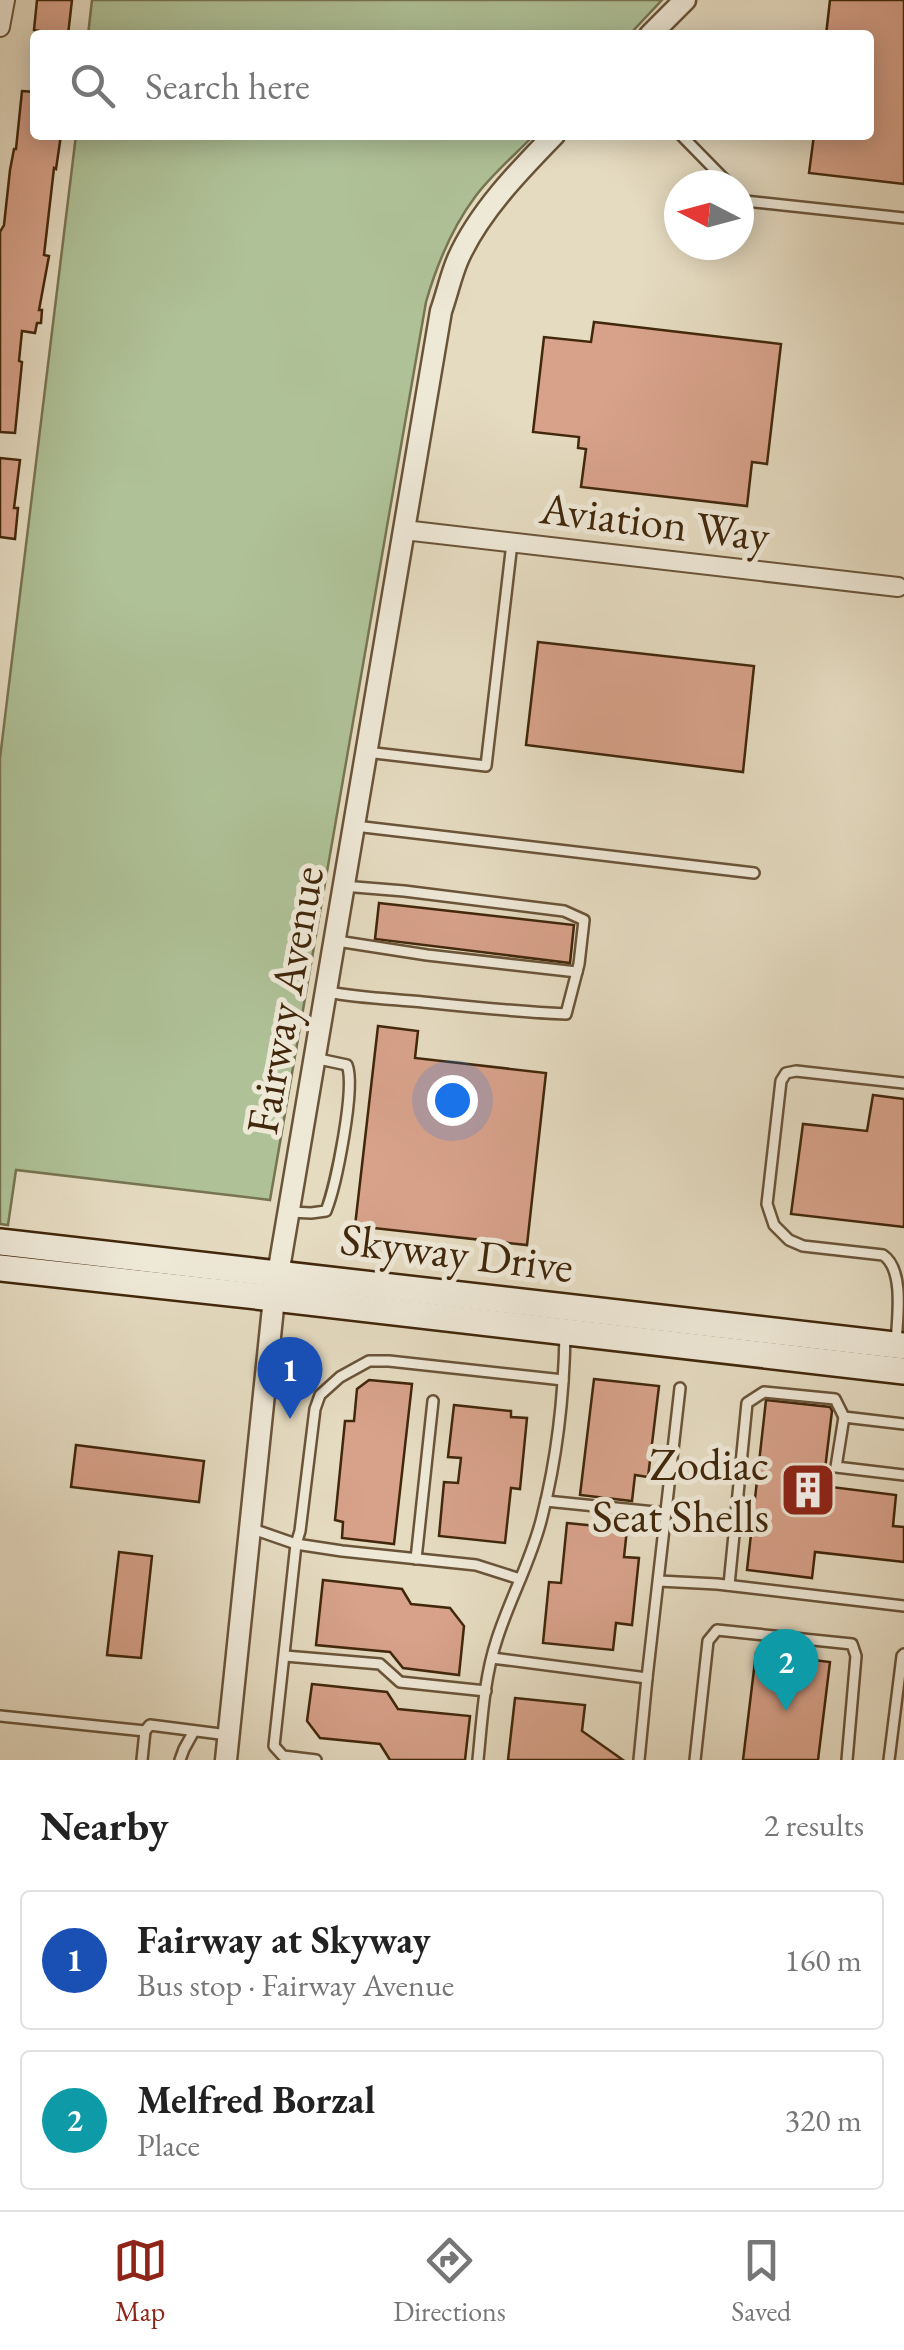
<!DOCTYPE html>
<meta charset="utf-8">
<style>
:root{--surface:#fff;--page:#f2f2f2;--text:#222;--muted:#767676;--line:#e0e0e0;--accent:#8f2418}
body{margin:0;font-family:"EB Garamond",serif;background:var(--page);color:var(--text)}
.compass{position:absolute;left:664px;top:170px;width:90px;height:90px;border-radius:50%;background:var(--surface);box-shadow:0 5px 25px #0003;rotate:276deg}
.you{position:absolute;left:452px;top:1100px;width:35px;height:35px;margin:-25px;border:8px solid #fff;border-radius:50%;background:#1a73e8;box-shadow:0 0 0 15px #1a73e833}
.badge{display:grid;place-items:center;width:65px;height:65px;border-radius:50%;background:var(--accent);color:#fff;font-size:32px;font-weight:700}
.pin{position:absolute;translate:-50% -82px;filter:drop-shadow(0 2px 5px #0008)}
.pin::after{content:'';position:absolute;top:52px;width:35px;height:30px;background:inherit;clip-path:polygon(0 0,100% 0,50% 100%)}
.list{margin:0;padding:0;list-style:none}
h2{display:flex;justify-content:space-between;align-items:center;height:130px;margin:0;padding:0 40px;font-size:42px}
h2 small{font-size:32px;font-weight:400;color:var(--muted)}
.list li{display:grid;grid-template-columns:65px 1fr auto;gap:30px;align-items:center;box-sizing:border-box;height:140px;margin:0 20px 20px;padding:0 20px;border:2px solid var(--line);border-radius:10px}
.list b{display:block;font-size:38px;white-space:nowrap}
.list p{margin:0;font-size:32px;white-space:nowrap;color:var(--muted)}
.list em{font-size:32px;font-style:normal;color:var(--muted)}
.icon{flex:none;width:55px;height:55px;fill:none;stroke:currentColor;stroke-width:2;stroke-linecap:round;stroke-linejoin:round}
.map{position:relative;flex:none;width:904px;height:1760px;overflow:hidden}
.search{position:absolute;background:var(--surface);box-shadow:0 5px 25px #0003;left:30px;right:30px;top:30px;height:110px;display:flex;align-items:center;gap:25px;box-sizing:border-box;padding:0 35px;border-radius:10px;color:var(--muted);font-size:38px}
.sheet{height:450px;background:var(--surface)}
nav{display:flex;justify-content:space-around;align-items:center;box-sizing:border-box;height:140px;border-top:2px solid var(--line);background:var(--surface);font-size:28px;color:var(--muted)}
nav a{display:grid;justify-items:center;gap:5px}
nav .on{color:var(--accent)}
.map>svg:first-child{display:block}
.green{fill:#afc197;stroke:#787451;stroke-width:2.5}
.building{fill:#d7a18a;stroke:#41270b;stroke-width:2.5}
.lines{fill:none;stroke-linecap:round;stroke-linejoin:round}
.service-casing{stroke:#6a5438;stroke-width:14}
.minor-casing{stroke:#6a5438;stroke-width:22}
.tertiary-casing{stroke:#6a5438;stroke-width:25}
.secondary-casing{stroke:#41270b;stroke-width:30}
.service{stroke:#eee8d7;stroke-width:9}
.minor{stroke:#eee8d7;stroke-width:18}
.tertiary{stroke:#eee8d7;stroke-width:20}
.secondary{stroke:#eee8d7;stroke-width:25}
.labels{text-anchor:middle;dominant-baseline:central;stroke-width:10;stroke-linejoin:round;paint-order:stroke}
.street-label{font-size:45px;fill:#41270b;stroke:#eee8d7}
.poi-label{font-size:45px;fill:#41270b;stroke:#eee8d7;text-anchor:end}
</style>
<div class="map">
<svg width="904" height="1760" viewBox="0 0 904 1760">
<rect width="100%" height="100%" fill="#e5dbc1"/>
<filter id="stains"><feTurbulence type="fractalNoise" baseFrequency=".002" numOctaves="4"/><feColorMatrix values="0 0 0 0 .2 0 0 0 0 .09 0 0 0 0 .02 0 0 0 .5 -.17"/></filter>
<radialGradient id="worn" r=".72"><stop offset=".6" stop-color="#630" stop-opacity="0"/><stop offset="1" stop-color="#630" stop-opacity=".3"/></radialGradient>
<g class="green">
<polygon points="92,0 662,0 629,35 88,35"/>
<path d="M76 135H534C515 155 491 175 475 197 451 229 437 264 426 302L270 1200 16 1170 8 1225 0 1224V758Z"/>
</g>
<g class="building">
<polygon points="37,0 72,0 68,35 40,35 40,31 34,30"/>
<polygon points="830,0 904,0 904,184 809,173 814,135 869,135 869,35 826,35"/>
<polygon points="22,91 35,92 35,135 61,135 56,169 54,168 44,255 49,256 39,310 42,310 41,323 37,323 35,333 22,331 19,361 22,362 15,433 0,432 0,232 4,225 10,170 14,149 16,149"/>
<polygon points="594,322 781,344 767,464 752,462 747,506 581,487 586,449 578,448 579,437 533,432 544,337 591,342"/>
<polygon points="0,458 20,460 14,508 18,508 15,539 0,537"/>
<polygon points="538,642 754,666 743,772 526,745"/>
<polygon points="379,903 574,925 570,963 375,939"/>
<polygon points="378,1026 418,1031 415,1058 546,1073 527,1245 355,1226"/>
<polygon points="873,1095 904,1099 904,1227 791,1214 803,1124 867,1131"/>
<polygon points="594,1379 659,1386 648,1477 635,1475 632,1501 580,1495"/>
<polygon points="369,1380 412,1384 394,1544 342,1538 343,1522 335,1520 345,1421 354,1421 357,1389"/>
<polygon points="766,1400 830,1407 832,1411 823,1486 896,1495 893,1526 904,1527 904,1562 815,1552 812,1578 747,1570"/>
<polygon points="454,1405 511,1411 511,1417 527,1418 520,1489 511,1488 505,1543 439,1536 444,1482 458,1483 461,1458 448,1457"/>
<polygon points="76,1445 204,1461 199,1502 71,1487"/>
<polygon points="567,1523 627,1529 624,1557 639,1558 632,1625 616,1623 613,1650 543,1643 549,1582 561,1583"/>
<polygon points="119,1552 152,1556 141,1658 107,1655"/>
<polygon points="323,1580 402,1589 411,1604 450,1608 464,1626 459,1675 403,1668 390,1652 316,1645"/>
<polygon points="756,1653 830,1662 818,1760 743,1760"/>
<polygon points="312,1684 387,1692 398,1709 470,1716 465,1760 390,1760 380,1744 320,1738 307,1721"/>
<polygon points="515,1698 585,1705 582,1731 623,1760 508,1760"/>
</g>
<g class="lines">
<g class="service-casing">
<g id="service">
<polyline points="681,135 730,185"/>
<polyline points="739,195 745,201 904,218"/>
<polyline points="366,752 486,766 512,543"/>
<polyline points="355,826 754,873"/>
<polyline points="337,941 427,955 577,972"/>
<path d="M328 992C360 998 391 999 423 1002 471 1007 518 1012 566 1014L579 964 584 920 564 911 404 891 343 886"/>
<path d="M291 1212 311 1213 326 1211C336 1186 356 1087 347 1065L314 1058"/>
<path d="M896 1342C898 1315 904 1269 883 1255L803 1246 789 1240 774 1225 767 1204 781 1081 786 1073 796 1071 904 1083"/>
<polyline points="844,1417 836,1467 904,1475"/>
<polyline points="546,1501 665,1513"/>
<polyline points="250,1528 296,1544 342,1551 476,1565 520,1579"/>
<polyline points="416,1559 433,1401"/>
<polyline points="659,1581 717,1584 904,1606"/>
<polyline points="729,1585 747,1403 764,1392 835,1399 844,1417 904,1424"/>
<polyline points="285,1656 380,1664 400,1682 486,1691"/>
<polyline points="492,1658 647,1678 639,1760"/>
<polyline points="647,1678 680,1388"/>
<polyline points="0,1716 145,1731 150,1725 228,1735"/>
<polyline points="142,1760 145,1731"/>
<polyline points="180,1760 184,1749 194,1731"/>
<polyline points="316,1760 283,1756 274,1746 296,1544 300,1531 315,1409 320,1395 340,1377 369,1361 389,1361 563,1380"/>
<path d="M478 1760C482 1720 484 1678 497 1639 510 1598 532 1559 542 1517 557 1458 564 1395 565 1334"/>
<polyline points="695,1760 708,1641 717,1630 852,1644 856,1656 847,1760"/>
<polyline points="889,1760 902,1656 904,1654"/>
</g>
</g>
<g class="minor-casing">
<g id="minor">
<polyline points="0,27 5,0"/>
<polyline points="404,530 898,587"/>
</g>
</g>
<g class="tertiary-casing">
<g id="tertiary">
<polyline points="650,35 685,0"/>
<path d="M226 1760 274 1298 441 311C447 294 451 275 458 259 479 212 519 171 554 135"/>
</g>
</g>
<g class="secondary-casing">
<g id="secondary">
<polyline points="0,1242 904,1346"/>
<polyline points="0,1268 274,1298 904,1371"/>
</g>
</g>
<use href="#service" class="service"/>
<use href="#minor" class="minor"/>
<use href="#tertiary" class="tertiary"/>
<use href="#secondary" class="secondary"/>
</g>
<defs>
<g id="building-square" transform="scale(2.875)"><rect x="-9" y="-9" width="18" height="18" rx="4" fill="#8f2418" stroke="#eee8d7"/><path d="M-4-6H4V6H1V3H-1V6H-4ZM-2.5-4.3h1.7v1.8h-1.7ZM.8-4.3h1.7v1.8H.8ZM-2.5-1h1.7V.8h-1.7ZM.8-1h1.7V.8H.8Z" fill="#fff"/></g>
</defs>
<g fill-rule="evenodd">
<use href="#building-square" x="808" y="1490"/>
</g>
<g class="labels">
<g class="street-label">
<text transform="translate(655 521) rotate(7)">Aviation Way</text>
<text transform="translate(284 1000) rotate(-80)">Fairway Avenue</text>
<text transform="translate(457 1252) rotate(7)">Skyway Drive</text>
</g>
<g class="poi-label">
<text x="769" y="1464">Zodiac<tspan x="769" dy="52">Seat Shells</tspan></text>
</g>
</g>
<rect width="100%" height="100%" filter="url(#stains)"/>
<rect width="100%" height="100%" fill="url(#worn)"/>
</svg>
<svg class="compass" viewBox="-18 -18 36 36"><path d="M0-13l5 13h-10z" fill="#e53935"/><path d="M0 13l5-13h-10z" fill="#767676"/></svg>
<div class="you"></div>
<div class="pin badge" style="left:290px;top:1419px;background:#1a4fb4">1</div>
<div class="pin badge" style="left:786px;top:1711px;background:#0f9aa8">2</div>
<div class="search"><svg class="icon" aria-label="search" viewBox="0 0 24 24"><circle cx="10" cy="10" r="6"/><path d="M15 15l6 6"/></svg>Search here</div>
</div>
<section class="sheet">
<h2>Nearby<small>2 results</small></h2>
<ul class="list">
<li><span class="badge" style="background:#1a4fb4">1</span><div><b>Fairway at Skyway</b><p>Bus stop · Fairway Avenue</p></div><em>160 m</em></li>
<li><span class="badge" style="background:#0f9aa8">2</span><div><b>Melfred Borzal</b><p>Place</p></div><em>320 m</em></li>
</ul>
</section>
<nav>
<a class="on"><svg class="icon" aria-label="map" viewBox="0 0 24 24"><path d="M3 6l6-2 6 2 6-2v14l-6 2-6-2-6 2zM9 4v14M15 6v14"/></svg>Map</a>
<a><svg class="icon" aria-label="directions" viewBox="0 0 24 24"><path d="M12 3l9 9-9 9-9-9zM9 14v-3h6M13 9l2 2-2 2"/></svg>Directions</a>
<a><svg class="icon" aria-label="saved" viewBox="0 0 24 24"><path d="M7 4h10v16l-5-4-5 4z"/></svg>Saved</a>
</nav>
